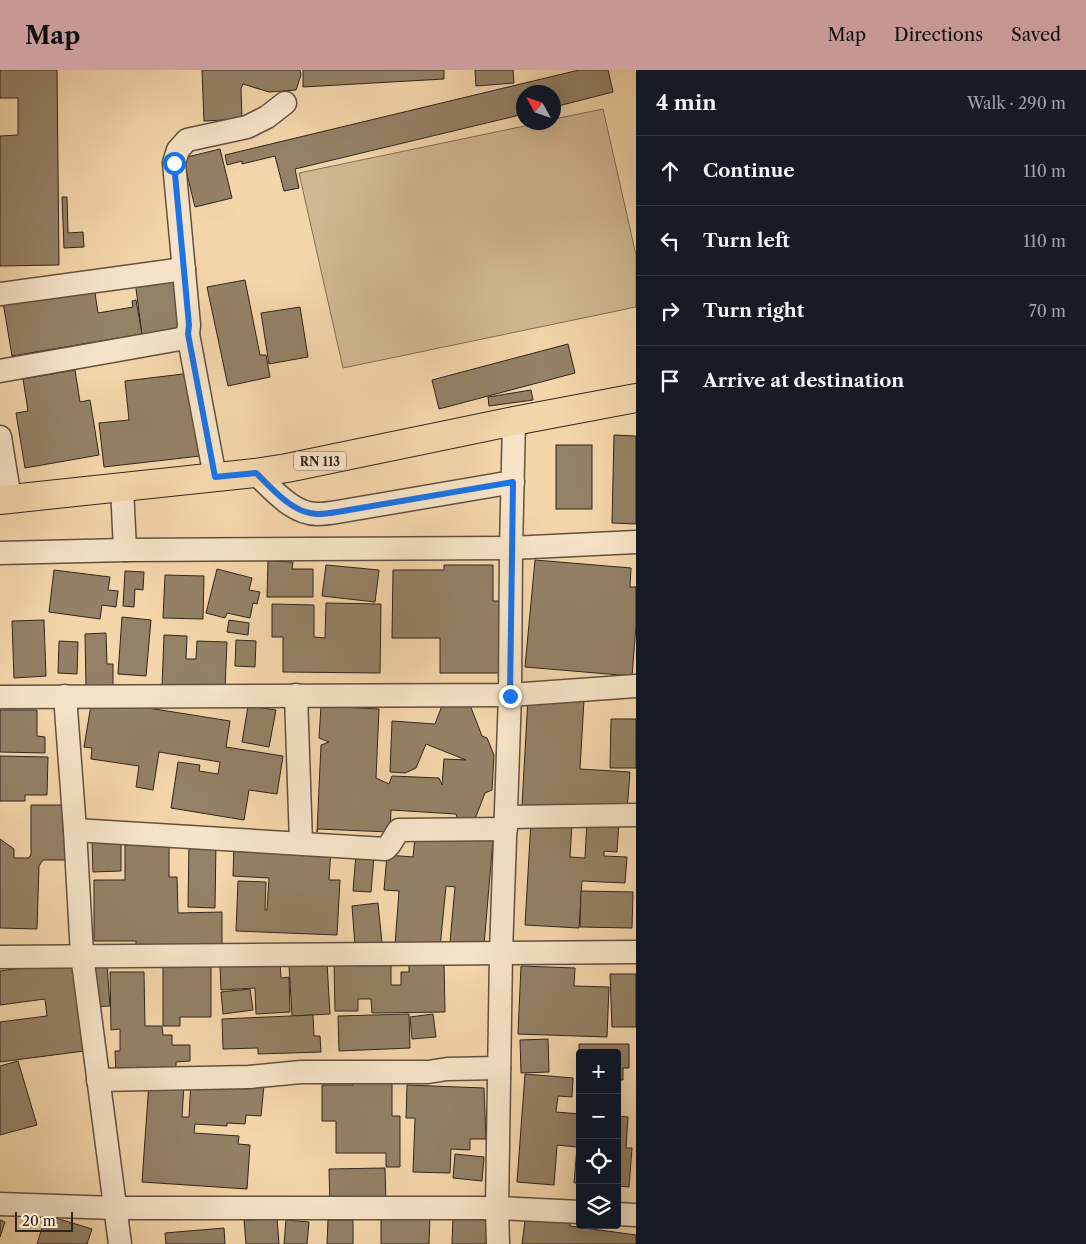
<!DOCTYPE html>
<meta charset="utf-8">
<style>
:root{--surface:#171b24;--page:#20242c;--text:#f1f3f6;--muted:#9ea1a6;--line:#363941;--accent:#c59692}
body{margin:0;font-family:"Libre Caslon Text",serif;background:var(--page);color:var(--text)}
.controls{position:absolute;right:15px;bottom:15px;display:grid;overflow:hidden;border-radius:5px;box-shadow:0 5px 20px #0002}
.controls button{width:45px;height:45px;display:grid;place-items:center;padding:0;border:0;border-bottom:1px solid var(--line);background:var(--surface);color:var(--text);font:25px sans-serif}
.compass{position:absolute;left:516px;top:15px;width:45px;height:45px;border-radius:50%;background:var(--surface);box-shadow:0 5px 20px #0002;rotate:310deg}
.scale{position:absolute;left:15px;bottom:12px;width:58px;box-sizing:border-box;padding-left:5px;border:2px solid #30251c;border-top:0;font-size:14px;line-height:18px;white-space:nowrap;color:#30251c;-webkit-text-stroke:4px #f7e4c8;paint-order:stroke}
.stop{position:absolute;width:15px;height:15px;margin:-11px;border:4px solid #1a73e8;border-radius:50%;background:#fff}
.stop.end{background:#1a73e8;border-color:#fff;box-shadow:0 1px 5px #0008}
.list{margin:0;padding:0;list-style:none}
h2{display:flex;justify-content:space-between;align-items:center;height:65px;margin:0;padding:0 20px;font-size:21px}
h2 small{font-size:16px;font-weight:400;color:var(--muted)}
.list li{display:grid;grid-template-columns:32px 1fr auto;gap:15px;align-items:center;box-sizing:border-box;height:70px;padding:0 20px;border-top:1px solid var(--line)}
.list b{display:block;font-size:19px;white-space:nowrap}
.list em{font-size:16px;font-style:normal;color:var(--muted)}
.icon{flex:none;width:28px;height:28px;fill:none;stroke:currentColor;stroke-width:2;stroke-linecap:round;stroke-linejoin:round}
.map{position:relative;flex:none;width:636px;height:1174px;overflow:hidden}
header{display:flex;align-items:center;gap:30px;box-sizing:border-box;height:70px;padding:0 25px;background:var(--accent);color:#111}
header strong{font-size:24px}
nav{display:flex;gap:28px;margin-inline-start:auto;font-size:18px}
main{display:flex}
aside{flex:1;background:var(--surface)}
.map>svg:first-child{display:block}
.green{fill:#d2b892;stroke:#816e57}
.building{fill:#958166;stroke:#30251c}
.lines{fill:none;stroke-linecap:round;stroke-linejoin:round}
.minor-casing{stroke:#615140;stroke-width:25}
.major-casing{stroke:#30251c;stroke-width:30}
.minor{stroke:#f7e4c8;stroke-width:22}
.major{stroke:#f3d6aa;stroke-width:28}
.route{stroke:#1a73e8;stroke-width:6}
.labels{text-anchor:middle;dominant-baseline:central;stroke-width:4.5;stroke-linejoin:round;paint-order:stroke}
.shield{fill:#f7e4c8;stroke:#6c5e50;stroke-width:1}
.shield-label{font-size:12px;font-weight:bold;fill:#30251c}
</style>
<header>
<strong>Map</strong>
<nav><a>Map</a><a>Directions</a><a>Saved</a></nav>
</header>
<main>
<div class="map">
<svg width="636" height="1174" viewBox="0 0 636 1174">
<rect width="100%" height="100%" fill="#f3d6aa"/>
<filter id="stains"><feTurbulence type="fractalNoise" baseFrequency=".004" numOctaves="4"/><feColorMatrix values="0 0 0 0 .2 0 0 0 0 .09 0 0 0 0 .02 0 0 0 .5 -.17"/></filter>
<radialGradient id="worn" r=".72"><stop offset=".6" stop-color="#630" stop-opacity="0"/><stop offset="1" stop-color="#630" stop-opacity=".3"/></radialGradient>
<polygon class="green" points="603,39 636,185 636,237 343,298 299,103 539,53 554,52 554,49"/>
<g class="building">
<polygon points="0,0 57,0 59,195 0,196 0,66 18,65 18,28 0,28"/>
<polygon points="202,0 300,0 301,5 296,20 269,22 243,14 241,19 242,49 204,51"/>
<polygon points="303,0 444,0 444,9 303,17"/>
<polygon points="475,0 513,0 514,13 476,16"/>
<polygon points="579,0 608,0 613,22 554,37 554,22 524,22 524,44 295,99 299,118 284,121 275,86 242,94 242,91 227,95 225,85"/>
<polygon points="220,79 232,128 195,137 183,88"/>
<polygon points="62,127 67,127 68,163 83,162 84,177 64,178"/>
<polygon points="174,206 181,260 142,265 135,211"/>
<polygon points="245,210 260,285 266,285 270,307 228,316 207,217"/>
<polygon points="94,216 98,243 133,237 132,231 136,230 142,264 12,286 3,232"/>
<polygon points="300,237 308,287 269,294 261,243"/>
<polygon points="568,274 575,303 439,339 432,310"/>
<polygon points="75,300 80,332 90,330 99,385 25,398 16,343 28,341 23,309"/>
<polygon points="191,303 200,386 104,397 99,353 129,350 125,311"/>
<polygon points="531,320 533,330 489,336 488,327"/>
<polygon points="614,365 636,366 636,454 612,453"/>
<rect x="556" y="375" width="36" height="64"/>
<polygon points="535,490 631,498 630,517 636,517 636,556 632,606 525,597"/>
<polygon points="268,491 293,492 292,499 313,499 313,527 267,527"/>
<polygon points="326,495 379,500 375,532 322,526"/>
<polygon points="444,495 493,495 493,531 501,531 501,603 440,603 440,568 392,568 393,500 444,500"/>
<polygon points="217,499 252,508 249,520 260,522 257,534 253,533 250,548 227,543 225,548 206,543"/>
<polygon points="54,500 110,507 108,520 118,521 116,537 102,535 100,549 49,542"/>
<polygon points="125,501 144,502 143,520 135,519 134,537 123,536"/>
<polygon points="165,505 204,506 203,549 163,548"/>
<polygon points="326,533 381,534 380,603 283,602 283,567 272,567 272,534 314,535 314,567 325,568"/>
<polygon points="122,547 151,550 146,606 118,604"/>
<polygon points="44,550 46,606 14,608 12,551"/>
<polygon points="229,550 249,553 248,565 227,562"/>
<polygon points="106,563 107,594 113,594 113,616 86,617 85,564"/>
<polygon points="164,565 187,566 186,589 196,589 197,571 227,572 225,619 162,617"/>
<polygon points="236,570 256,571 255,597 235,596"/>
<polygon points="59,571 78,572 77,604 58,603"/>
<polygon points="528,627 584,630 580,699 630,702 627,741 522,736"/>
<polygon points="92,629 230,651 226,677 283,686 277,724 249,720 244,750 171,738 178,692 200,695 199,701 218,704 220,692 159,682 153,720 136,717 139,696 91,689 92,678 84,677"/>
<polygon points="443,633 470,635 482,666 487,668 494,685 492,720 485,723 473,754 459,753 456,744 391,740 390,762 318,759 317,762 321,675 329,672 319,668 321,636 379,639 376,708 389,714 392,706 439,708 442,715 444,689 466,690 426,674 416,698 405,703 390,702 392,651 435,654"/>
<polygon points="248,636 276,640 269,677 242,672"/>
<polygon points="0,640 37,640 37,666 45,667 45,683 0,682"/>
<polygon points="611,649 636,649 636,698 610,698"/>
<polygon points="0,686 48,687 47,725 25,725 25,731 0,731"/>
<polygon points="31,735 70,735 69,790 43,790 39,796 37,859 0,858 0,769 14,779 14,788 28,788 31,785"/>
<polygon points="587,749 619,751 617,782 604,781 604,786 627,787 625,813 582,811 579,858 525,855 531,751 572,754 570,787 585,788"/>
<polygon points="415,767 451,767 493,770 484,875 450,872 455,817 446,816 440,878 395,875 399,821 384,820 387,785 413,787"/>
<polygon points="92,771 121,771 121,801 93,802"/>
<polygon points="189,771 216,771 215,838 188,837"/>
<polygon points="234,774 331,778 329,810 340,810 337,865 236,861 238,811 266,812 265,840 267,840 269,808 233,806"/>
<polygon points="125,775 169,775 169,807 177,807 178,843 222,842 222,882 136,883 136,871 94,871 94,810 125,810"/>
<polygon points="356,784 374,786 371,822 353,821"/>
<polygon points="581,821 633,822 632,858 580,857"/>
<polygon points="378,833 382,873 355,876 352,836"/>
<polygon points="72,891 84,981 0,992 0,952 47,946 45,929 0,935 0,901"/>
<polygon points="356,891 356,896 391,895 391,915 401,915 401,902 409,902 409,893 444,892 445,942 372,943 371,929 358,929 358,941 335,941 334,892"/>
<polygon points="280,893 281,908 289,907 290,942 256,944 255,918 221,920 220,896"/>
<polygon points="327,893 330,944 292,946 289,895"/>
<polygon points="107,895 110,936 90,937 88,896"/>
<polygon points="163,895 211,895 211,947 180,947 180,956 163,956"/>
<polygon points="521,896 575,898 574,916 609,917 607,967 518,964"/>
<polygon points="110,902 144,902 145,956 162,956 163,965 172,965 172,975 190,975 190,991 176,992 176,1001 116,1003 115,981 120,981 120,959 111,960"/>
<polygon points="610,904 636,904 636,957 612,957"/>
<polygon points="250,919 253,940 223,944 221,922"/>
<polygon points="409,944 410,978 339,981 338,946"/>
<polygon points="433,944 436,967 412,969 410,947"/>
<polygon points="313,945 314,966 320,966 321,982 258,984 258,978 223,979 222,949"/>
<polygon points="548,969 549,1002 521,1003 520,970"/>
<polygon points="579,974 629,974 629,998 623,998 623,1010 617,1010 617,983 580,983 579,1010"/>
<polygon points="18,991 37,1055 0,1065 0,996"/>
<polygon points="525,1004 573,1008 572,1027 558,1026 556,1042 580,1044 580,1113 574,1113 577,1077 557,1075 554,1115 517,1112"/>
<polygon points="353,1006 392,1006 392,1046 400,1046 400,1097 386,1097 386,1083 336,1083 336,1051 322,1051 322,1015 353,1015"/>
<polygon points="191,1010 264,1015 261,1046 246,1045 245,1054 227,1053 227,1056 195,1054 194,1063 239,1066 238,1074 250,1075 247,1119 142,1112 149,1012 184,1014 182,1047 189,1047"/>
<polygon points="407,1015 484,1018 486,1069 470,1069 470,1080 451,1079 450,1103 413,1102 415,1048 406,1048"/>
<polygon points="617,1046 628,1047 626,1078 632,1078 629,1117 617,1116"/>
<polygon points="455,1084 484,1087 482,1111 453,1108"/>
<polygon points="385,1098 386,1135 330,1136 329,1099"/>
<polygon points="526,1143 570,1149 570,1156 636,1165 636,1174 522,1174"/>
<polygon points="46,1145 92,1159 87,1174 37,1174"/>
<polygon points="381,1146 430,1147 429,1174 381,1174"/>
<polygon points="453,1147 492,1148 491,1174 452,1174"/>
<polygon points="277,1149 279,1174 246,1174 244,1150"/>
<polygon points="0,1150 5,1152 0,1167"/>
<polygon points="286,1150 309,1152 307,1174 284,1174"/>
<polygon points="328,1150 353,1150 353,1174 327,1174"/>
<polygon points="224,1158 225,1174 166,1174 165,1163"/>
</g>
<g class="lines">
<g class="minor-casing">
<g id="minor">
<polyline points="0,224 184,199"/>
<polyline points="188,264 215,407"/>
<polyline points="0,301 180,269 188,264 189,255 174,93 178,80 187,70 247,57 267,47 285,33"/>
<polyline points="0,367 10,429"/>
<path d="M255 403C273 419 292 444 317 444 324 444 331 443 337 442L513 412"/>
<polyline points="122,417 125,480"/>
<polyline points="0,483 125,480 511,478 636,472"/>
<polyline points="296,625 301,773"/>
<polyline points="65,626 75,760 82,885 120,1174"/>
<polyline points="0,627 510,625 636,616"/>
<polyline points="506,747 636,745"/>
<path d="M75 760 385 779C392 774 393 767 399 760L506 759"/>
<polyline points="0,887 636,882"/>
<polyline points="98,1010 249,1007 301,1002 428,1002 447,999 499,998"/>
<polyline points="0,1134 114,1138 497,1138 580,1142"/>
<polyline points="617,1144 636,1145"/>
<polyline points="498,1174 497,1138 501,883 510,625 511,478 514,351"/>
</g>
</g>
<g class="major-casing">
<polyline id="major" points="0,430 255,403 287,398 514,351 636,328"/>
</g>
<use href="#minor" class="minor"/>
<use href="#major" class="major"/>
</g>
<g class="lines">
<path class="route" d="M174 93 189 255 188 264 215 407 256 403C273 419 292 443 317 444 324 444 331 443 337 442L513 412 510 626"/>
</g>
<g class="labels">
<rect class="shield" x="294" y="381.5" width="52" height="19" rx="4"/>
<g class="shield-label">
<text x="320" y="391">RN 113</text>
</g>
</g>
<rect width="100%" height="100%" filter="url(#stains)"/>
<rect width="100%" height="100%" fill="url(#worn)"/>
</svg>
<div class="controls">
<button>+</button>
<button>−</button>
<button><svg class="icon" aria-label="locate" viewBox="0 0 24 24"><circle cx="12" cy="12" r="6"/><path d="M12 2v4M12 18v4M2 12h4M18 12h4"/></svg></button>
<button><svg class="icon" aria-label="layers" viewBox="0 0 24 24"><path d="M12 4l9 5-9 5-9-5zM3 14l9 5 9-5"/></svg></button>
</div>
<svg class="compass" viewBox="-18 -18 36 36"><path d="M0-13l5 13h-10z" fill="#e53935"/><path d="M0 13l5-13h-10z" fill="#9ea1a6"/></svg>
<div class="scale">20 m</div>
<div class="stop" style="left:174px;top:93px"></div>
<div class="stop end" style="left:510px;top:626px"></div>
</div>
<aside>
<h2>4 min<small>Walk · 290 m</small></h2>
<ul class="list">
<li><svg class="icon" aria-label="ahead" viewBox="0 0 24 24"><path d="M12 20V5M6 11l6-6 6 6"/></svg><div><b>Continue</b></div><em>110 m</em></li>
<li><svg class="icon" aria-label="left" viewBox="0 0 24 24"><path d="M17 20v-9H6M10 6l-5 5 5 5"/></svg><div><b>Turn left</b></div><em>110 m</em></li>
<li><svg class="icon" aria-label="right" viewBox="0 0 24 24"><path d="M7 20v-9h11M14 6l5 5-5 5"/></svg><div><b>Turn right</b></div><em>70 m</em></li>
<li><svg class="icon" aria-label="arrive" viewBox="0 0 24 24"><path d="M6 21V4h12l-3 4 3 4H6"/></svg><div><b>Arrive at destination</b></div></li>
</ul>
</aside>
</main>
